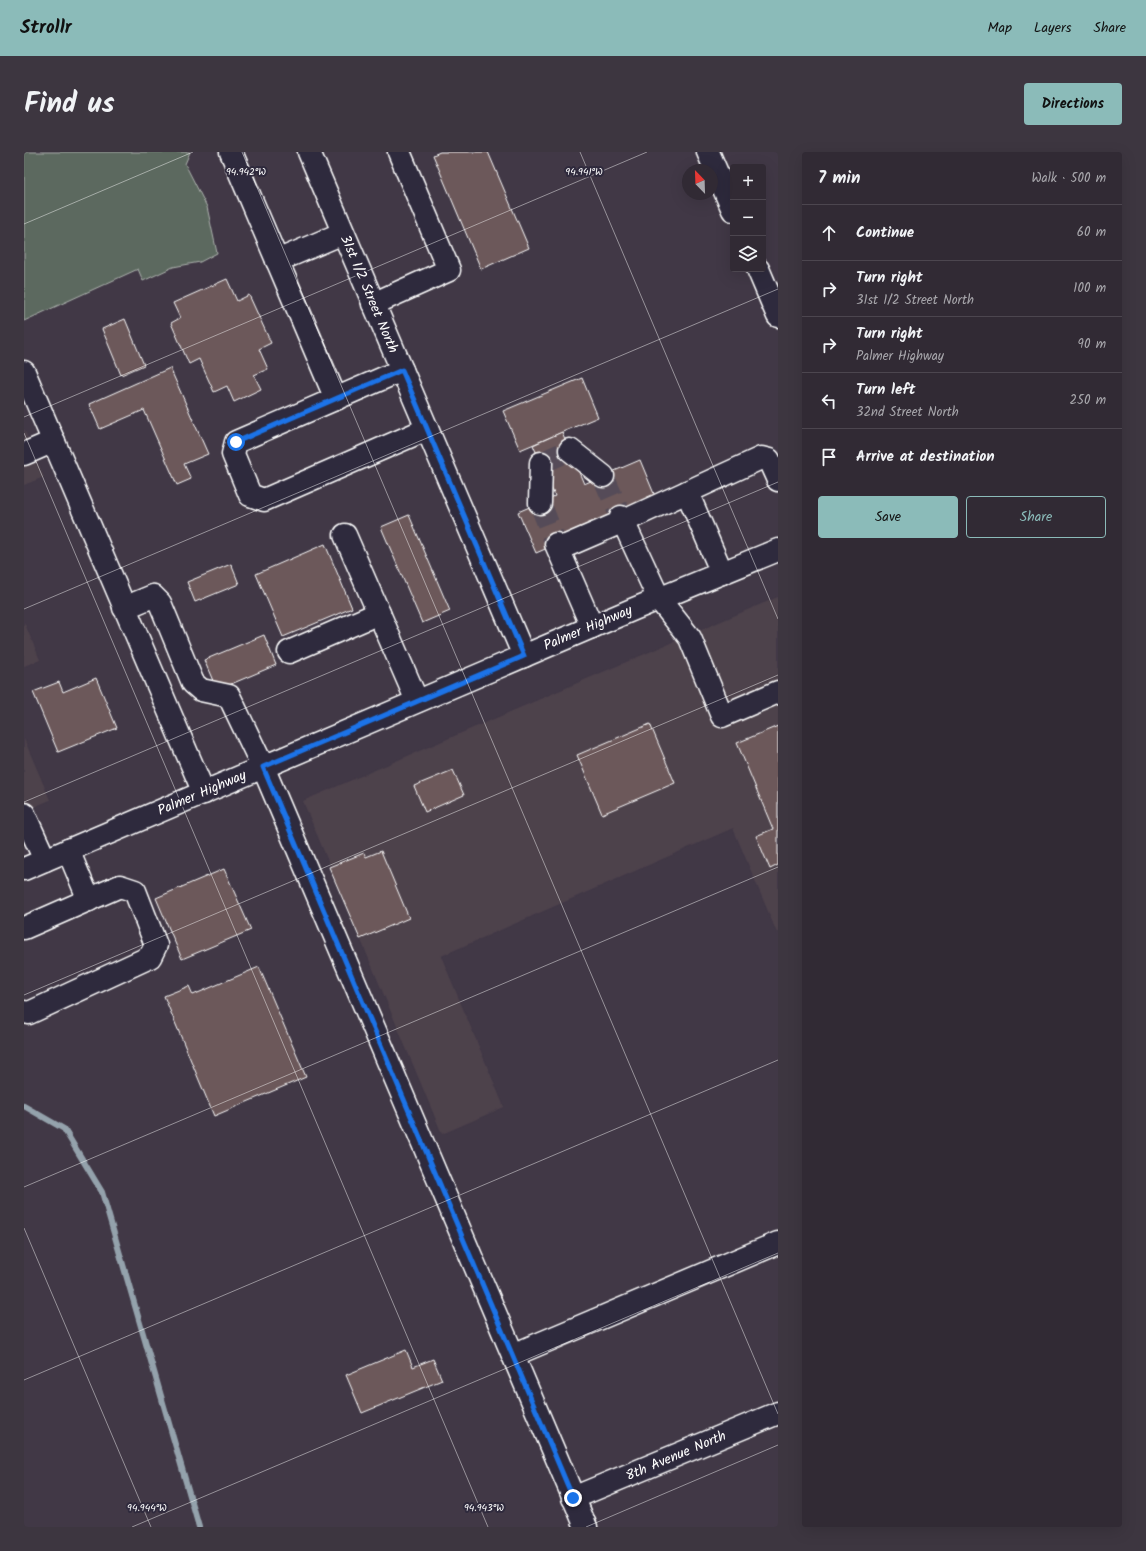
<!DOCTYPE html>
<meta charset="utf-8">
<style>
:root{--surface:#312a34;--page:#3d3640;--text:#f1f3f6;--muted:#a8a7ac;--line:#4c464f;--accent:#8bbbb9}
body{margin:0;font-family:Kalam,sans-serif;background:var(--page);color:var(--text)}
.controls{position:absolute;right:12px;top:12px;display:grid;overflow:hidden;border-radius:4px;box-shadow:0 4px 16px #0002}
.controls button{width:36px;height:36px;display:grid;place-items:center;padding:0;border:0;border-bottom:1px solid var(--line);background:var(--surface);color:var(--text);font:20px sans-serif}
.compass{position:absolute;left:658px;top:12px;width:36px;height:36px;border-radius:50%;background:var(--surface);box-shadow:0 4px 16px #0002;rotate:337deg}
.stop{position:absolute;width:12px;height:12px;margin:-9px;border:3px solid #1a73e8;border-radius:50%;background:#fff}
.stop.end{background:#1a73e8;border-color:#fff;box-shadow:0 1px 4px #0008}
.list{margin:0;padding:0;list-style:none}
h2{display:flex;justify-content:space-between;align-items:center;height:52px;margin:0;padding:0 16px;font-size:17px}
h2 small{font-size:13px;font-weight:400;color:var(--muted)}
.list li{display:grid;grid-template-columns:26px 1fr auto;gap:12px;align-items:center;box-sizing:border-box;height:56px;padding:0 16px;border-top:1px solid var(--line)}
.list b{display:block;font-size:15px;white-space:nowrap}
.list p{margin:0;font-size:13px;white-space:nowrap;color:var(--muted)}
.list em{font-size:13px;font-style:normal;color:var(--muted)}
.actions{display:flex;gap:8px;padding:12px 16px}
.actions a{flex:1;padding:9px 0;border:1px solid var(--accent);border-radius:4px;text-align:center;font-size:14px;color:var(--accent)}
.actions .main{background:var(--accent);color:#111}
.icon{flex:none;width:22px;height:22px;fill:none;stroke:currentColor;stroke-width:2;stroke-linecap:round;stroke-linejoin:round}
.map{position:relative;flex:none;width:754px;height:1375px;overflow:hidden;border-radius:4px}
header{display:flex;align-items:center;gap:24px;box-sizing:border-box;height:56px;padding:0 20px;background:var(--accent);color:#111}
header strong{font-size:19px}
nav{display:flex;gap:22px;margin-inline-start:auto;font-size:14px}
.intro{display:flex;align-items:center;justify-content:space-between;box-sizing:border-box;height:96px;padding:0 24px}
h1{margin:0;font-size:28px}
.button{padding:10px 18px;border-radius:4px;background:var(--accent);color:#111;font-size:14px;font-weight:700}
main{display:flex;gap:24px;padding:0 24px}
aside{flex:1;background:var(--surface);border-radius:4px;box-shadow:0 4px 16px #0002}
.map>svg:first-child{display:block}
.built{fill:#4e424c}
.green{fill:#5c695f;stroke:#aeb4af}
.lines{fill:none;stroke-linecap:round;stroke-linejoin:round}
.stream{stroke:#94a2ac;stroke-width:6}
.building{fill:#6c585a;stroke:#fff}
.minor-tunnel{stroke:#544c58;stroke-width:22;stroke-dasharray:22 11;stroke-linecap:butt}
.minor-casing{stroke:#fff;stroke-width:25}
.major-casing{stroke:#fff;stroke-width:25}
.minor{stroke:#2f2a3d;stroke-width:22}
.major{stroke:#2f2a3d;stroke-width:22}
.route{stroke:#1a73e8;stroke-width:5}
.ticks{fill:none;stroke:#fff;stroke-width:1;stroke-opacity:0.45}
.labels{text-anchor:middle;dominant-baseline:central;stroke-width:4;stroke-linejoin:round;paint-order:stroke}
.street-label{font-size:14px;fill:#fff;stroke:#2f2a3d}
.ticks-label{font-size:10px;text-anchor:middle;fill:#fff;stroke:#2f2a3d;stroke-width:4;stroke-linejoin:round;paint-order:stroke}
</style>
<header>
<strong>Strollr</strong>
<nav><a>Map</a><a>Layers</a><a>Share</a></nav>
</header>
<div class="intro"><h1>Find us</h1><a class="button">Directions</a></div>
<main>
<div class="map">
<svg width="754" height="1375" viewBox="0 0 754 1375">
<rect width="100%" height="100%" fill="#413846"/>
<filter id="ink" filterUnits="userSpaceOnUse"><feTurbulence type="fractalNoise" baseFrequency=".025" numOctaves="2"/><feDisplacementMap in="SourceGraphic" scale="8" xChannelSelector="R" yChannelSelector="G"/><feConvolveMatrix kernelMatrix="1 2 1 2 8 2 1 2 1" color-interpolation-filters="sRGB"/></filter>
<g filter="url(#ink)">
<g class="built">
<polygon points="0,277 20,325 0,333"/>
<polygon points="754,445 754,783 709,676 417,804 480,955 418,982 279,649"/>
<polygon points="0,470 16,508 0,514"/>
<polygon points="0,587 26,648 0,659"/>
</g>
<polygon class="green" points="0,0 166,0 161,12 183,55 193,101 176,110 149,115 119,129 114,117 0,169"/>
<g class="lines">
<polyline class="stream" points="0,954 40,977 78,1040 175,1375"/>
</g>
<g class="building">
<polygon points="416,0 464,0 505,96 457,117 409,3"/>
<polygon points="203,127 213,149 225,143 247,191 235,197 244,217 230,223 237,237 210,250 203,234 190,240 175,207 165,212 147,171 156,166 149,151"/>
<polygon points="101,167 120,213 97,223 78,177"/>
<polygon points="146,216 184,302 160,312 167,327 153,333 120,258 76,277 65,252"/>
<polygon points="558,226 574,265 496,298 479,259"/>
<polygon points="538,280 560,332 616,308 633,349 512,401 494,360 531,344 509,293"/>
<polygon points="385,363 426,459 398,471 357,375"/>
<polygon points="301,392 328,456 259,485 232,422"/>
<polygon points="207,412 215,432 171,450 163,430"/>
<polygon points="240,483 252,513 193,538 180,508"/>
<polygon points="72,526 93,576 34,600 9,540 35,530 39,540"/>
<polygon points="626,572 651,631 578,662 553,603"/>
<polygon points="754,574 754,713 746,717 732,684 749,677 713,591"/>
<polygon points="429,618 440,643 401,660 390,634"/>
<polygon points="357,699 385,766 336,787 305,715 340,701 342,705"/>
<polygon points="200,717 227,778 158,807 132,746"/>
<polygon points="235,815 282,925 190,964 140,844 165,834 169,843"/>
<polygon points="382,1198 389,1215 409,1207 418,1228 338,1261 322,1223"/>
</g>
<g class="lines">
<g class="minor-tunnel">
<polyline points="517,311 546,298"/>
<polyline points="579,324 597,365"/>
<polyline points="516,351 532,392"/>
</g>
<g class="minor-casing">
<g id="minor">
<polyline points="207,0 312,247"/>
<polyline points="285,0 500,504"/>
<polyline points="684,0 709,58"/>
<polyline points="253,109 319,81"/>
<polyline points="734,117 754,164"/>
<polyline points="349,152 425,118 375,0"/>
<polyline points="378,218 212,290 209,302 226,343 240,348 403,277"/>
<polyline points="0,220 180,641"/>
<polyline points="546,298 579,324"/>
<polyline points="0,302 30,289"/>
<polyline points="663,340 698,421"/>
<polyline points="516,351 517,311"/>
<polyline points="597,365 635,447 666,486 698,564 754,540"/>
<polyline points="321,383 393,549"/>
<polyline points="532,392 568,475"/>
<polyline points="535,397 600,369 737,306 745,308 754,328"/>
<polyline points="100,456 129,444 136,451 169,531 177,538 205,544 239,615 562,1375"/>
<polyline points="265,500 355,461"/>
<polyline points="0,662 21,708"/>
<polyline points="44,698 65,748"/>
<polyline points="0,776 96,734 111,739 132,793 126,805 5,861 0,860"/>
<polyline points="489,1203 754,1091"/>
<polyline points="549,1346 754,1261"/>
</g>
</g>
<g class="major-casing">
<polyline id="major" points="0,717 610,457 754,398"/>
</g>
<use href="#minor" class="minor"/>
<use href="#major" class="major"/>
</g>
</g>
<g class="lines" filter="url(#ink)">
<polyline class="route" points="212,290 378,218 500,504 239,615 549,1346"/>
</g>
<path class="ticks" d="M218 0 754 1262M556 0 754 467M0 72 169 0M0 265 623 0M0 281 464 1375M0 457 754 137M0 650 754 330M0 843 754 523M0 1035 754 715M0 1076 127 1375M0 1228 754 908M108 1375 754 1101M562 1375 754 1293"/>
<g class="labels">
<g class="street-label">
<text transform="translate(345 142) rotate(67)">31st 1/2 Street North</text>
<text transform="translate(564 476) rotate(-23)">Palmer Highway</text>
<text transform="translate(178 641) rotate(-23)">Palmer Highway</text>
<text transform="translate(652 1304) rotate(-23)">8th Avenue North</text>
</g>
</g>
<g class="ticks-label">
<text x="222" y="23">94.942°W</text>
<text x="560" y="23">94.941°W</text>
<text x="123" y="1359">94.944°W</text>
<text x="460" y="1359">94.943°W</text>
</g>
</svg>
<div class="controls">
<button>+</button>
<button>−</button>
<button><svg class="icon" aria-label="layers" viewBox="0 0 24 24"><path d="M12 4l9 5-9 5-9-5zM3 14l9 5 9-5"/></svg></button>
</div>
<svg class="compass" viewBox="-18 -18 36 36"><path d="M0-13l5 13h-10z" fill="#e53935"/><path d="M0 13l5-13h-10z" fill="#a8a7ac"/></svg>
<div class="stop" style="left:212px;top:290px"></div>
<div class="stop end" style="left:549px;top:1346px"></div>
</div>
<aside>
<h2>7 min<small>Walk · 500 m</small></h2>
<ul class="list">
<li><svg class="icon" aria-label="ahead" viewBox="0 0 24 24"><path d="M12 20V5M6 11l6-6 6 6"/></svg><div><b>Continue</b></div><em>60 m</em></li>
<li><svg class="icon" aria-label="right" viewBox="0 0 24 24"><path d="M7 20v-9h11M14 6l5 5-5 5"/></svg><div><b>Turn right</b><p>31st 1/2 Street North</p></div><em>100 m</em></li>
<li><svg class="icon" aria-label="right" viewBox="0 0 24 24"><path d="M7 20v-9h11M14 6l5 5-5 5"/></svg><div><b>Turn right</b><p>Palmer Highway</p></div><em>90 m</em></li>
<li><svg class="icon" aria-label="left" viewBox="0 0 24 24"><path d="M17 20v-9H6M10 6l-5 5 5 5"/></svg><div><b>Turn left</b><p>32nd Street North</p></div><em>250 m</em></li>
<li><svg class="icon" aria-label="arrive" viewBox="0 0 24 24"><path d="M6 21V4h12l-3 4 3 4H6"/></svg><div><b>Arrive at destination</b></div></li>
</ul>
<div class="actions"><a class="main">Save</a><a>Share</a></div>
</aside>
</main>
